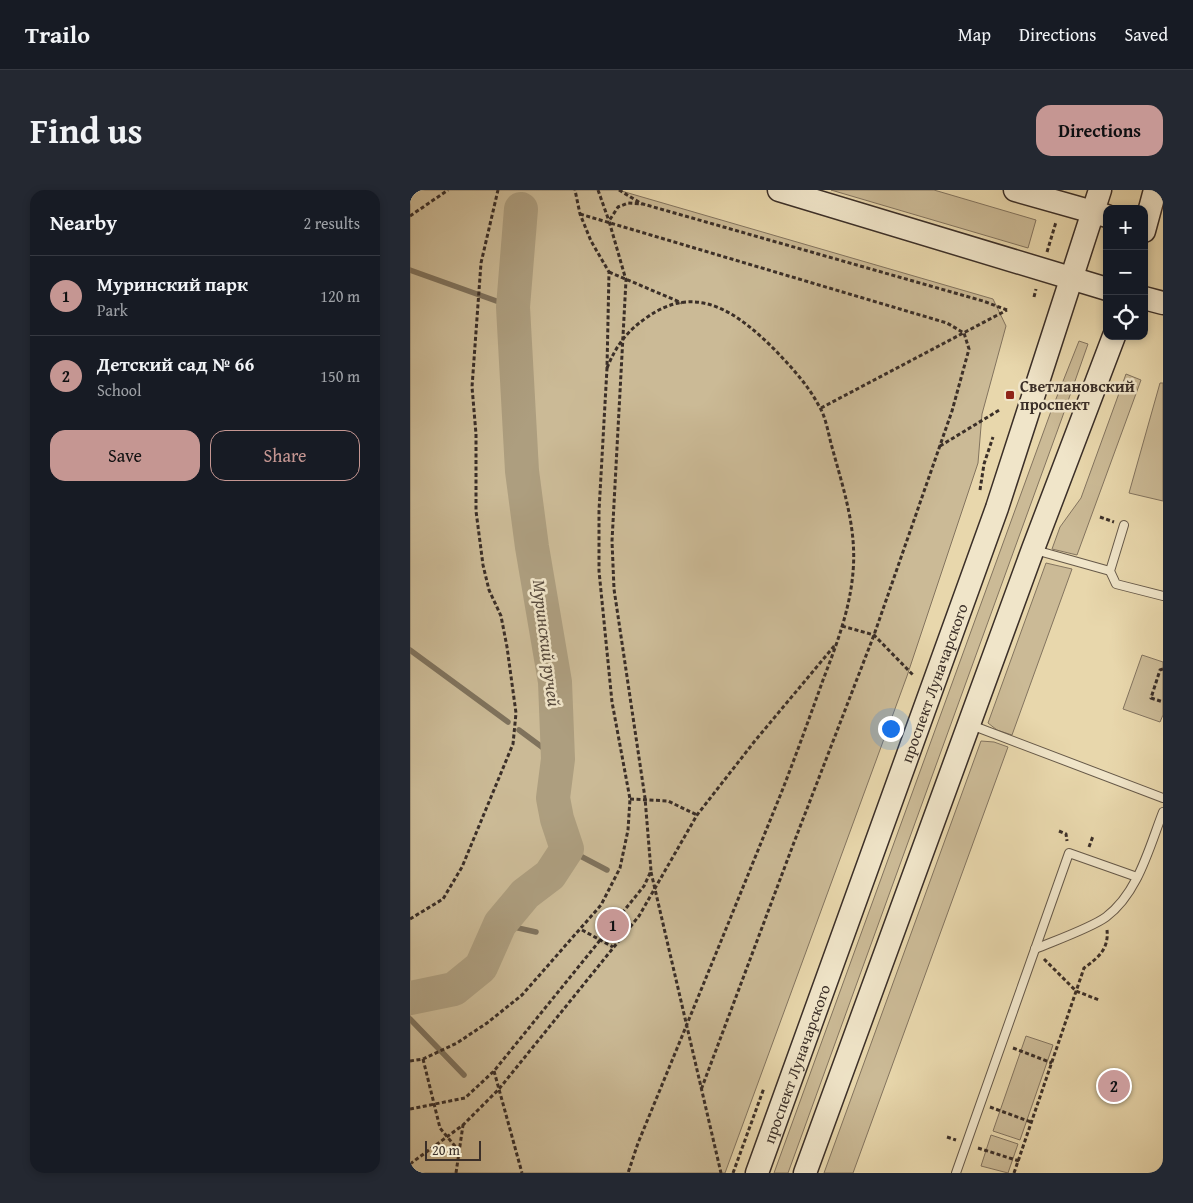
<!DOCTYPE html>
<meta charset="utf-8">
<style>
:root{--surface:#171b24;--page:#242831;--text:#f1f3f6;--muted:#9ea1a6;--line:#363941;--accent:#c59692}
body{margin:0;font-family:"Gentium Book Plus",serif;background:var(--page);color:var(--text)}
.controls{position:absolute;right:15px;top:15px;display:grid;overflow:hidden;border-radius:10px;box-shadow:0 2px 8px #0003}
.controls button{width:45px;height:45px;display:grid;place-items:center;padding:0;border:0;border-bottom:1px solid var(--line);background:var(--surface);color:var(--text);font:25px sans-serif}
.scale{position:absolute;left:15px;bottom:12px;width:56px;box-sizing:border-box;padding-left:5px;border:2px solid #3b2f28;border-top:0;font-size:14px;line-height:18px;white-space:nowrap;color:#3b2f28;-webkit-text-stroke:4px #f0e5c9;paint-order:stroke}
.you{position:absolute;left:480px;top:538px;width:18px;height:18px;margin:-12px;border:4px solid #fff;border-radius:50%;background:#1a73e8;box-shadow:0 0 0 8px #1a73e833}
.badge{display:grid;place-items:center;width:32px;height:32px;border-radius:50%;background:var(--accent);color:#111;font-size:16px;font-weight:700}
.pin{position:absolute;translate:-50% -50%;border:2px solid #fff;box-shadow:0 1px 5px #0006}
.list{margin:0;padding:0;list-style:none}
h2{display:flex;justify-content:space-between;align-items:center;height:65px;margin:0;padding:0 20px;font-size:21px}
h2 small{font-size:16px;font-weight:400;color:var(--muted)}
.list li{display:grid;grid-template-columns:32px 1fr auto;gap:15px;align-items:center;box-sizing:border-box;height:80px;padding:0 20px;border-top:1px solid var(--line)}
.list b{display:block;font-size:19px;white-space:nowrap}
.list p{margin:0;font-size:16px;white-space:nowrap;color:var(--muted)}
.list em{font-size:16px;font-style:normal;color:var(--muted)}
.actions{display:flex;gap:10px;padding:15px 20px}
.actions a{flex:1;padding:11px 0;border:1px solid var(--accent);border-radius:15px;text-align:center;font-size:18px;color:var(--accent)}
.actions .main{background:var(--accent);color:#111}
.icon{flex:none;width:28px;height:28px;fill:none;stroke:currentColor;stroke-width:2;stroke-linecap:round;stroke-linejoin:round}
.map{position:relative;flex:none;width:753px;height:983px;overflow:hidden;border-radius:15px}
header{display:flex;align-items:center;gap:30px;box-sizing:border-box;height:70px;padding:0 25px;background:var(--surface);border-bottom:1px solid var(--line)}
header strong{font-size:24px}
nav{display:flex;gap:28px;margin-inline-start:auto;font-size:18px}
.intro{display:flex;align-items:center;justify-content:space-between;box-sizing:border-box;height:120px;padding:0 30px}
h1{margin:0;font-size:35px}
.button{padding:12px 22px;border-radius:15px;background:var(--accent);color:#111;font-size:18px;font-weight:700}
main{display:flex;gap:30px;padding:0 30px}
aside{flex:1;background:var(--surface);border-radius:15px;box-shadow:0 2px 8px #0003}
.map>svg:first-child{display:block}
.green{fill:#cbba96;stroke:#83745f}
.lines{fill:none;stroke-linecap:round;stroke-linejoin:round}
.stream{stroke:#7f725c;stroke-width:5.5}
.river{stroke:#ad9e7f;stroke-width:34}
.service-casing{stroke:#665949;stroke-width:10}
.secondary-casing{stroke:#3b2f28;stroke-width:25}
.path{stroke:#3b2f28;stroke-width:3;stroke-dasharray:4 2.5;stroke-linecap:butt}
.service{stroke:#f0e5c9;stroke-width:8}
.secondary{stroke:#f0e5c9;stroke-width:22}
.poi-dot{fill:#8f2418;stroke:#f0e5c9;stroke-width:2}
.labels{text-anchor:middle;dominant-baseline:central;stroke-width:5;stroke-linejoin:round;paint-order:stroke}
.poi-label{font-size:16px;font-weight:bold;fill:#3b2f28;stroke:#f0e5c9;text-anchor:start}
.street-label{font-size:16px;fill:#3b2f28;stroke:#f0e5c9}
.water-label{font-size:18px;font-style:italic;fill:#584b3e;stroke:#f0e5c9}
</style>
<header>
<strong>Trailo</strong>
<nav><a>Map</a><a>Directions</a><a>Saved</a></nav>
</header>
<div class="intro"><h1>Find us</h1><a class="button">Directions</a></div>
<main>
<aside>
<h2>Nearby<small>2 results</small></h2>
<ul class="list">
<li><span class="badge">1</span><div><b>Муринский парк</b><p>Park</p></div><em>120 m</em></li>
<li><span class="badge">2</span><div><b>Детский сад № 66</b><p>School</p></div><em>150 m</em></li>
</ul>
<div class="actions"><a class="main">Save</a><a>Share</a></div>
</aside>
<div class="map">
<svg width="753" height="983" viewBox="0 0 753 983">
<rect width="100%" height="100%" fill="#e8d7ac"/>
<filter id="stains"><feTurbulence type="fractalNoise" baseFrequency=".004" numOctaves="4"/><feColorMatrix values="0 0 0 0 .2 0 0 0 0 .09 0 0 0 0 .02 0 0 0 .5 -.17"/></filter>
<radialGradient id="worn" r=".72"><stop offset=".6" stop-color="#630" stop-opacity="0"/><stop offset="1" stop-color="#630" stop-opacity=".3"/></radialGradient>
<g class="green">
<polygon points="0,0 208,0 583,109 596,136 572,224 568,273 497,486 315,983 0,983"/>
<polygon points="421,0 524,0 626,30 618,58"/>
<polygon points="669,151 678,154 652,228 378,983 364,983 640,224"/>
<polygon points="716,184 731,190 667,365 642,359 650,337 671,308"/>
<polygon points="750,193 753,193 753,311 719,303"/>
<polygon points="636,373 662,379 602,545 587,540 578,533"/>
<polygon points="732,465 753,472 753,525 750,532 713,519"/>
<polygon points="571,551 584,552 598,557 443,983 414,983"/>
<polygon points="616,846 643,855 610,950 583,941"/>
<polygon points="581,945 608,954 598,983 571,976"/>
</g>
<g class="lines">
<g class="stream">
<polyline points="0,80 103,117"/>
<polyline points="0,460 98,532"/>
<polyline points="109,540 148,569"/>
<polyline points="157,659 197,680"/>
<polyline points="90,734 126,742"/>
<polyline points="0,829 54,885"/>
</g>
<polyline class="river" points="0,808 44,799 71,777 90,734 115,704 140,685 157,659 147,629 143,608 148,569 145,492 122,357 112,281 103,117 111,19"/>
<g class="service-casing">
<g id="service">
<polyline points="714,335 700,381 706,394 753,406"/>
<polyline points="625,360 700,381"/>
<polyline points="561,535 753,608"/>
<path d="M625 759C644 751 681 738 696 727 728 703 739 658 753 622"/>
<polyline points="546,983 659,663 727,687"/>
</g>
</g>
<g class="secondary-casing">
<g id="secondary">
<polyline points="369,0 697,99"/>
<polyline points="605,0 697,26"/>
<polyline points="734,41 745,0"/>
<polyline points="734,108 753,113"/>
<path id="s1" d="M347 983 587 318 690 0"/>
<polyline points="395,983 623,359 704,146"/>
</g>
</g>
<g class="path">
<polyline points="188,0 199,31"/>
<polyline points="209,0 232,14"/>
<polyline points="170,24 537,133 554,143 559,159 542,221 464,445 383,655 291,900"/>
<polyline points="0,26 38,0"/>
<polyline points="637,62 646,32"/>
<polyline points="199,82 272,113"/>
<polyline points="624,107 626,99"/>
<path d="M197 178C206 156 216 142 236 128 287 91 329 124 366 161 382 178 398 195 409 216 416 227 418 243 422 257 433 298 447 338 443 382 440 420 426 456 413 490 399 529 385 568 370 606 323 722 276 837 228 953L218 983"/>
<polyline points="411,218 597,120"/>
<polyline points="530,256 591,219"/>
<polyline points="570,300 574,274 583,247"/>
<polyline points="690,327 704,332"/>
<polyline points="432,436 464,445 504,486"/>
<polyline points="753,479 750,480 741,508 753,512"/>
<polyline points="220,609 258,611 287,625"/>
<polyline points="649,641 656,644 657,651"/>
<polyline points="679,657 683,646"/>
<polyline points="241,682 311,983"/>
<polyline points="0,729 33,709 52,677 103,554 106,523 97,457 91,426 79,400 73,375 66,321 66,244 62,197 71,73 88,0"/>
<polyline points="172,740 203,757"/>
<polyline points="634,769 666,801 689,810"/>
<polyline points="603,858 642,873"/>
<polyline points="13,869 30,938 49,961"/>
<polyline points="0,871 13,869 47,853 77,833 112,805 191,715 210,678 218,640 220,609 202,512 189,381 189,321 197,178 199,82 181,51 170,24 165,0"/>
<polyline points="84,881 112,983"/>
<polyline points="580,917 621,932"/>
<polyline points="0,919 55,908 84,881 234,696 241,681 235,608 204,399 202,351 216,90 199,31 208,17 218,13 233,14 573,111 597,120"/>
<polyline points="537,947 546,950"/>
<polyline points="568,958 609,971"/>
<polyline points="0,974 53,935 89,899 229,726 287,625 344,552 425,455"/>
<polyline points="46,983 53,935"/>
<polyline points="323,983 354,898"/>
<path d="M604 983 674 778C688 768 699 759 697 740"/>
</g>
<use href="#service" class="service"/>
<use href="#secondary" class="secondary"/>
</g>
<rect class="poi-dot" x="595" y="200" width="10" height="10" rx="2.5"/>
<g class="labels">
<g class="poi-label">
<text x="610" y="196">Светлановский<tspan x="610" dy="18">проспект</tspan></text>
</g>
<g class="street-label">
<text stroke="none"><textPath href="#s1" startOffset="521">проспект Луначарского</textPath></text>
<text stroke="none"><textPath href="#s1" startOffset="116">проспект Луначарского</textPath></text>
</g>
<g class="water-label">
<text transform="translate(137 453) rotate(83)">Муринский ручей</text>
</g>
</g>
<rect width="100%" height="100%" filter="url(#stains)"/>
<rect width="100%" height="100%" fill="url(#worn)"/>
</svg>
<div class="controls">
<button>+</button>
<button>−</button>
<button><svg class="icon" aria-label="locate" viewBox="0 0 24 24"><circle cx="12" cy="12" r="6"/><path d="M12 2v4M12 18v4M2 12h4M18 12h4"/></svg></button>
</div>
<div class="scale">20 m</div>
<div class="you"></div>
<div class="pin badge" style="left:203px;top:735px">1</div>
<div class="pin badge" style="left:704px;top:896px">2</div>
</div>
</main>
